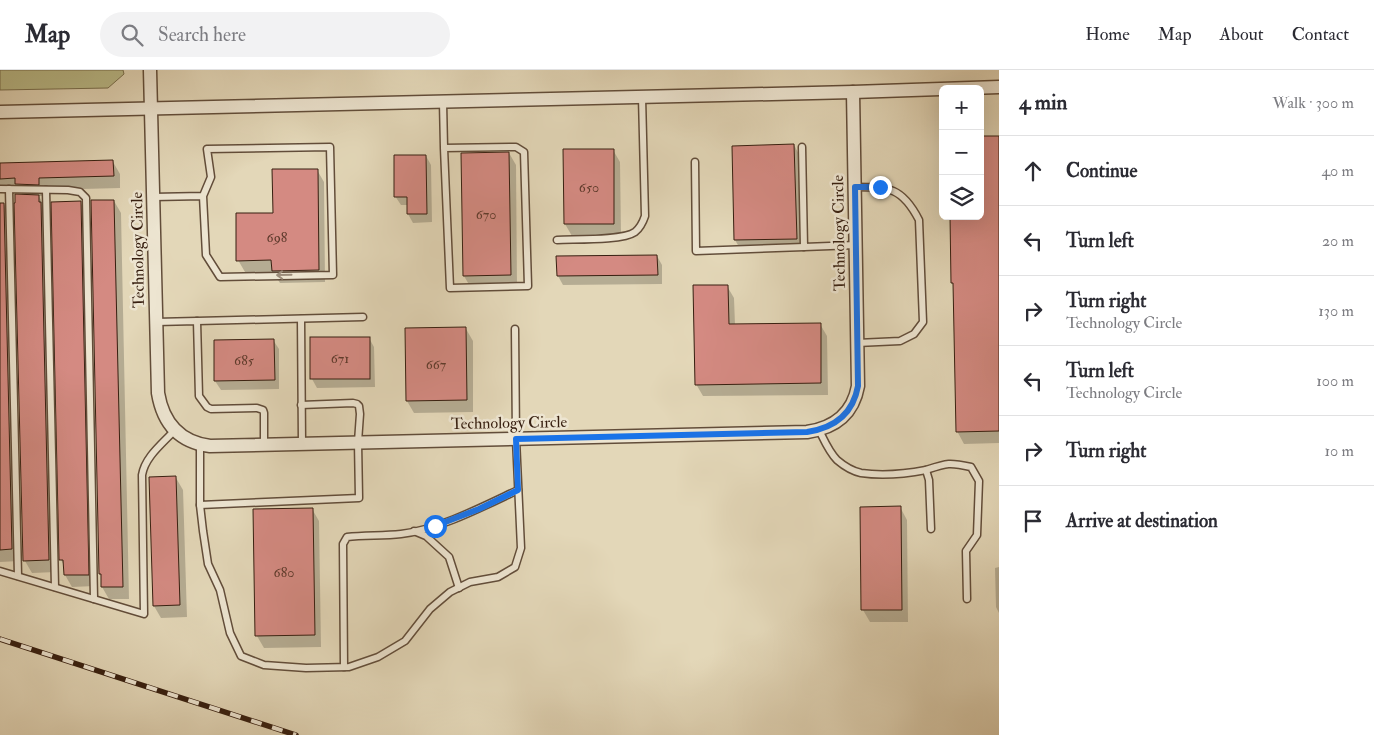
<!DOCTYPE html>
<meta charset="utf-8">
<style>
:root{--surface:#fff;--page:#f2f2f3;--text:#2b2b33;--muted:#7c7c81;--line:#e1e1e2}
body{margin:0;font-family:"IM FELL Double Pica",serif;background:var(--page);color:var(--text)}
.controls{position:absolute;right:15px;top:15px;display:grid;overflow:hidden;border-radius:8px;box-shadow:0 5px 20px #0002}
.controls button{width:45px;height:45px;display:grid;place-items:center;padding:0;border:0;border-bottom:1px solid var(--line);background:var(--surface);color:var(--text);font:25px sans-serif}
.stop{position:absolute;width:15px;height:15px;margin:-11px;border:4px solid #1a73e8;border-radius:50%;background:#fff}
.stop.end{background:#1a73e8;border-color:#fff;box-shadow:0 1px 5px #0008}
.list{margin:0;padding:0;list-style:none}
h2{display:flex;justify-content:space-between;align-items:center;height:65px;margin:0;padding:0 20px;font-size:21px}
h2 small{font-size:16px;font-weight:400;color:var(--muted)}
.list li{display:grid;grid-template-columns:32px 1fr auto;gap:15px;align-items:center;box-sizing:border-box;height:70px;padding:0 20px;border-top:1px solid var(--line)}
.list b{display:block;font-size:19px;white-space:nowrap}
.list p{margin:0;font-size:16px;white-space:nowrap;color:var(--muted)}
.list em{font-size:16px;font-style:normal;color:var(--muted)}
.icon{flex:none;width:28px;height:28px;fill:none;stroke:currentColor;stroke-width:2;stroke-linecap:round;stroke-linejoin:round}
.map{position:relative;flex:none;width:999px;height:665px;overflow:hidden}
header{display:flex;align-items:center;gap:30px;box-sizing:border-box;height:70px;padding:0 25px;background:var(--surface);border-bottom:1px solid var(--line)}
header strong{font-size:24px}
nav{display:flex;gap:28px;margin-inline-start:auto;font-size:18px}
.search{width:350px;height:45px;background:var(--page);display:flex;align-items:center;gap:12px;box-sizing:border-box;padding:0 18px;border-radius:28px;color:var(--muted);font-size:19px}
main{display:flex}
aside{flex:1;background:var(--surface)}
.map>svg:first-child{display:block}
.green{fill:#babc8a;stroke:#786e4d}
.shadow{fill:#0003}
.building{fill:#d48a82;stroke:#371f10}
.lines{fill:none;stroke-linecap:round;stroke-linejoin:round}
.service-casing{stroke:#624d3a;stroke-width:9}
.minor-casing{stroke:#624d3a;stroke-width:15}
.service{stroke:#ede5d1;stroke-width:6}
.minor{stroke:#ede5d1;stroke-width:12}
.rail-casing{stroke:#371f10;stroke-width:5.5}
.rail{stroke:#ede5d1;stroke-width:4;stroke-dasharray:11;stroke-linecap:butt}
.oneway{stroke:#9b8c7a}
.route{stroke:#1a73e8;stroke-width:6}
.labels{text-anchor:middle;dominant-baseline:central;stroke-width:5;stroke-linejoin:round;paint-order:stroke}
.number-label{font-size:14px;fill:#5e3a2c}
.street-label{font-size:16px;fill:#371f10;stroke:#ede5d1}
</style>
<header>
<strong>Map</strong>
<div class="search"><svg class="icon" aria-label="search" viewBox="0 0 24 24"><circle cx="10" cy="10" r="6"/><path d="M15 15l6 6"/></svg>Search here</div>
<nav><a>Home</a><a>Map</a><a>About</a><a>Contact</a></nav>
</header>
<main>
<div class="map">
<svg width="999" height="665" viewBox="0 0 999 665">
<rect width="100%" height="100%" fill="#e3d7b8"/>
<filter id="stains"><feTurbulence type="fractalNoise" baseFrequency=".004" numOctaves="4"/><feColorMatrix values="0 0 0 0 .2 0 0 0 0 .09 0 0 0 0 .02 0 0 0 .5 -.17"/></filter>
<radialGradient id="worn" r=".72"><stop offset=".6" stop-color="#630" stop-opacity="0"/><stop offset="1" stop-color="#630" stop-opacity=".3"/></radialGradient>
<polygon class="green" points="0,0 123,0 124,4 108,18 0,20"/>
<g class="shadow">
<polygon points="999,67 999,373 964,374 957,361 954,217 952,213 980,146"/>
<polygon points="794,75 801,88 803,181 742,182 735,170"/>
<polygon points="613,80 620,92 621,165 572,166 565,154"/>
<polygon points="509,83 516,95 517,217 471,218 464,206"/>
<polygon points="426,86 431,95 432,152 413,153 408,144 408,135 401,135 395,126"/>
<polygon points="113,92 120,104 120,118 45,120 45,126 39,126 45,138 56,502 32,503 25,491 23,126 20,120 0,121 0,94"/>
<polygon points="317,100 324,112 325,212 280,213 273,202 245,202 238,190 274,144"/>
<polygon points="114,131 121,143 129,529 109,529 102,517 102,508 100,504"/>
<polygon points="80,132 87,144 95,516 72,517 65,505 65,497 61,490"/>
<polygon points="0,134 4,134 11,147 19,491 0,492"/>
<polygon points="657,186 662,195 662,214 563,215 558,206"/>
<polygon points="727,216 734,228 735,255 820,254 827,266 828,325 703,326 696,314"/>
<polygon points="466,259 473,271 473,342 414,343 407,331"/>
<polygon points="369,268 374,277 375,317 317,318 312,309 311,269"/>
<polygon points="273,270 279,279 279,319 221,320 215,311"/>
<polygon points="176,408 183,420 187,547 161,548 154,536"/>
<polygon points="900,437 907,450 908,552 870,552 863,540 861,438"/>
<polygon points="312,439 319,451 321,577 264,578 257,566"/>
<polygon points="999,497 999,543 996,537 995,498"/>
</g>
<g class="building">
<polygon points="980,66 999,66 999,361 956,362 953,213 951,213 950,146 980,146"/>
<polygon points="794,74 797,169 734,170 732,76"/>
<polygon points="563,79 614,79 614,154 564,154"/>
<polygon points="509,82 511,205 463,206 461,83"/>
<polygon points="394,85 426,85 427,144 407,144 407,127 394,127"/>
<polygon points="113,90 114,106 39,108 39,115 15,114 15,108 0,109 0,93"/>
<polygon points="272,99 318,99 319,200 272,201 271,190 236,191 236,143 273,143"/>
<polygon points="15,124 39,125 39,132 41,132 49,490 23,491 14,133 15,133"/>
<polygon points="91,130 114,130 123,517 101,517 101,504 99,504"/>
<polygon points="81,131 89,505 64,505 63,490 59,490 51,132"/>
<polygon points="0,133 4,133 12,479 0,480"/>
<polygon points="657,185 658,205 557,206 556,186"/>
<polygon points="693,215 728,215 729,254 821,253 821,313 695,315"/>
<polygon points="466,257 467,330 406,331 405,258"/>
<rect x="310" y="267" width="60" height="42"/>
<polygon points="274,269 275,310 214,311 214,270"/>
<polygon points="176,406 180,535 153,536 149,407"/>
<polygon points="901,436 902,540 861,540 860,437"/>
<polygon points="313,438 315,565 255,566 253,439"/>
</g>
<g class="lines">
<g class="service-casing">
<g id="service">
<polyline points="443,32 444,78 516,77 524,82 528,216 450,218 444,78"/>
<polyline points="802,77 804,177 856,175"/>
<polyline points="695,92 696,181 804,177"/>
<path d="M855 117C889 117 902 117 919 150L923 252 914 264 900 271 857 273"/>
<polyline points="0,119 68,120 80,122 86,128 94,529"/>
<polyline points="9,119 18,506"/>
<polyline points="46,120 55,517"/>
<polyline points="153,127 203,126 211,107 207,79 330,77 333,205 220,207 206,185 203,126"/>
<path d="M557 170C574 169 622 171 635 162 640 158 643 152 645 146L642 27"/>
<polyline points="301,249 302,373"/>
<polyline points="197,251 363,247"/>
<polyline points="156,252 197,251 199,326 207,337 211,339 257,338 263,340 264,343 264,374"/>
<path d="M819 360C824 370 829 382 837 390 844 396 852 401 861 403 882 406 905 404 926 400L929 410 931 459"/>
<polyline points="200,375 200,435 359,428 358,372 360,344 359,336 357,334 353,333 301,335"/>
<path d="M926 400C947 393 949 392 971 397L979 411 977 465 966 481 967 529"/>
<polyline points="200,435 203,461 208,494 220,520 230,563 241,586 264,595 306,598 349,597 378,587 405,571 430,539 450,522 470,512 498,507 515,497 521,478 516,369 515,259"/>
<polyline points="414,461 426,466 449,487 459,518"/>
<path d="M0 501 144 544 142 405C145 387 162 374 174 361"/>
<path d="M344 597 343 474 347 467C365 465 383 466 401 464 438 460 484 436 518 420"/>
</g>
</g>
<g class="minor-casing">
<g id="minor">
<path d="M150 0 158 323C163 353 179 372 210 376L807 362C834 358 853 344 858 316L853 22"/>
<polyline points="0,42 853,22 999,17"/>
</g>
</g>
<use href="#service" class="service"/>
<use href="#minor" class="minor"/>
<g class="rail-casing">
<polyline id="rail" points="0,569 296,665"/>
</g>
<use href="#rail" class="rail"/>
</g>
<defs><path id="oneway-shaft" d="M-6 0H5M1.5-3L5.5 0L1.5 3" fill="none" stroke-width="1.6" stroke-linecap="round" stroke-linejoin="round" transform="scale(1.25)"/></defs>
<use class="oneway" href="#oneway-shaft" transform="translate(284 205) rotate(179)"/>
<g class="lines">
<path class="route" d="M435 456 479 439 518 420 516 369 807 362C834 358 853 344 858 316L855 117H880"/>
</g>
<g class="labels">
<g class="number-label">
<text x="589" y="117">650</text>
<text x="486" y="144">670</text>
<text x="277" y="167">698</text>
<text x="340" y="288">671</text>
<text x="244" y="290">685</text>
<text x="436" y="294">667</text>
<text x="284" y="502">680</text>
</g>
<g class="street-label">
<text transform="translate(839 163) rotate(-91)">Technology Circle</text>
<text transform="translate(138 180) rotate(-91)">Technology Circle</text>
<text transform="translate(509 353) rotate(-1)">Technology Circle</text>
</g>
</g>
<rect width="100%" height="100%" filter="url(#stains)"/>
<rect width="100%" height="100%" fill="url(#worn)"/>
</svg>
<div class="controls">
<button>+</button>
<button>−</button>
<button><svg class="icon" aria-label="layers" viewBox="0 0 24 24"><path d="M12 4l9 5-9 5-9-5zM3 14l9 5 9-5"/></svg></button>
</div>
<div class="stop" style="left:435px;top:456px"></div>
<div class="stop end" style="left:880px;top:117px"></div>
</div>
<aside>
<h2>4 min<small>Walk · 300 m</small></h2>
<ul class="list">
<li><svg class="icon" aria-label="ahead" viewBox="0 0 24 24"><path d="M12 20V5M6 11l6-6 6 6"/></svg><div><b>Continue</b></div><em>40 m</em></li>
<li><svg class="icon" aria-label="left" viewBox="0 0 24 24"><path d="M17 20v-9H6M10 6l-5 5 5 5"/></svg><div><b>Turn left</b></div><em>20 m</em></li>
<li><svg class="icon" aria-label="right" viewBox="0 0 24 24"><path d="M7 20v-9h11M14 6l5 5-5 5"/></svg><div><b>Turn right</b><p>Technology Circle</p></div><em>130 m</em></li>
<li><svg class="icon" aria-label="left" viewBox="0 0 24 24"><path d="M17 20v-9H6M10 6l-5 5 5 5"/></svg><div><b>Turn left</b><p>Technology Circle</p></div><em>100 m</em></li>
<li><svg class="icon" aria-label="right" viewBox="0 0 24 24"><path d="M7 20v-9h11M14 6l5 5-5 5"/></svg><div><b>Turn right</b></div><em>10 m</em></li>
<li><svg class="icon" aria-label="arrive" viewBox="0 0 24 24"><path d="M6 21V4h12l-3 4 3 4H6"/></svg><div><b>Arrive at destination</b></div></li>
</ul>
</aside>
</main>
